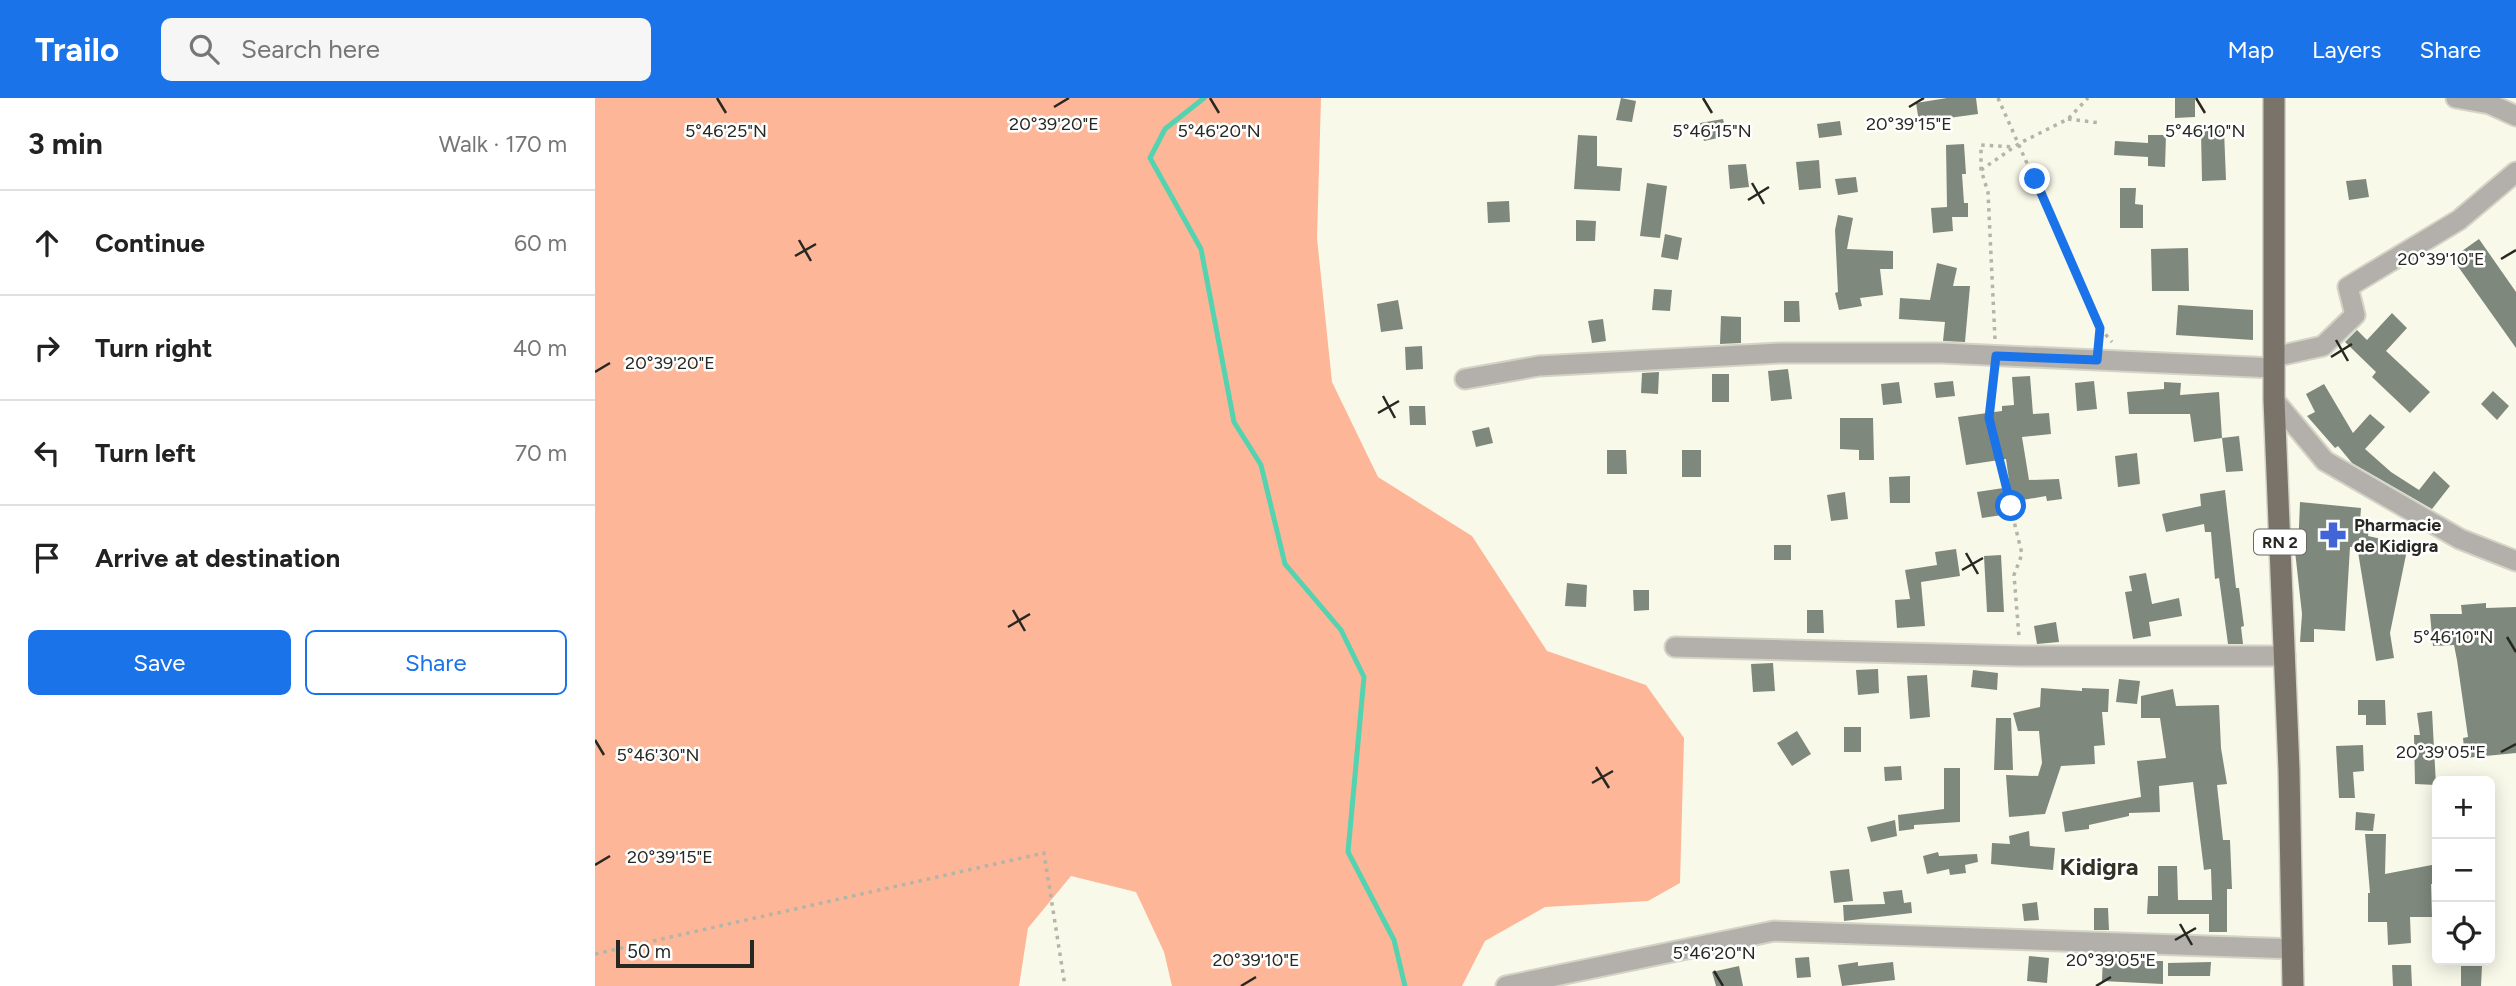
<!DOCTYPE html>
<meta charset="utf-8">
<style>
:root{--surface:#fff;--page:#f6f6f6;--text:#222;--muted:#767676;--line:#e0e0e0;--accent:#1a73e8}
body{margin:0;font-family:Figtree,sans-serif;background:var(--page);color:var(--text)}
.controls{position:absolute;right:21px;bottom:21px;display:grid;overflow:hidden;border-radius:10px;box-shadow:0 4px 18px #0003}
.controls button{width:63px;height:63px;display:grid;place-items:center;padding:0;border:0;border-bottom:2px solid var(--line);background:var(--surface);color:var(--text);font:35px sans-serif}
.scale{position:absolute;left:21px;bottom:18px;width:138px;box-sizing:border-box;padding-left:7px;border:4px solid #282823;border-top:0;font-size:19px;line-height:24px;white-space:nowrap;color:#282823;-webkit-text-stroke:5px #fff;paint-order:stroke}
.stop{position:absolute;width:21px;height:21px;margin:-16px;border:5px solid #1a73e8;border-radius:50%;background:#fff}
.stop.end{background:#1a73e8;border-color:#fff;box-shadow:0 2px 7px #0008}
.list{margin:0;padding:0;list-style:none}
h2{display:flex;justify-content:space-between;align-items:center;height:91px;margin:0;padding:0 28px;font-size:30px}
h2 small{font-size:23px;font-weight:400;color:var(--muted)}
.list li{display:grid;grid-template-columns:46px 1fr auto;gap:21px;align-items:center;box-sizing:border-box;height:105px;padding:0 28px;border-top:2px solid var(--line)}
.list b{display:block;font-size:26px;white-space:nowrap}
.list em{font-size:23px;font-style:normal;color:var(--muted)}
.actions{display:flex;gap:14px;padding:21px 28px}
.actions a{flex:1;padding:16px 0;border:2px solid var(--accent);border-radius:10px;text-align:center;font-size:24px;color:var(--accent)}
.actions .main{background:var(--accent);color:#fff}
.icon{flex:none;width:38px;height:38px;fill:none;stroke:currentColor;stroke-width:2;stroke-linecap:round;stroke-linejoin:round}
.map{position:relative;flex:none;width:1921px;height:888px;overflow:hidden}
header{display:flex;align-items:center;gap:42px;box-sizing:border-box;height:98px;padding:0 35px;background:var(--accent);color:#fff}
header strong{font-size:33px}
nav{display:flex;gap:38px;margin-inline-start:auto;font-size:24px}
.search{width:490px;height:63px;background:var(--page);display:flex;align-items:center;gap:18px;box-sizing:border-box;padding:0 24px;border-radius:10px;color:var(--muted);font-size:26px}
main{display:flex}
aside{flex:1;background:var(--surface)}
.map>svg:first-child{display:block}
.green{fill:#fdb697}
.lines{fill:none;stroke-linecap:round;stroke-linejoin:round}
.stream{stroke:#54d3b0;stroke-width:5}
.building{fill:#7f887d}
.minor-casing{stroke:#d3d3c6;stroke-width:23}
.major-casing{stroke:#d3d3c6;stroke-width:24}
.path{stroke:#b4b4a8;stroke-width:3.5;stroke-dasharray:3.5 5;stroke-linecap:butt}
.minor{stroke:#b3afaa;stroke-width:19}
.major{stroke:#7a736a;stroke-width:21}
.route{stroke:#1a73e8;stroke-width:9}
.ticks{fill:none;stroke:#282823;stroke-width:2.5}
.labels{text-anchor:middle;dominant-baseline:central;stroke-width:5;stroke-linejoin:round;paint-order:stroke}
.shield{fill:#fff;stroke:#686865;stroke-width:2}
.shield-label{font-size:16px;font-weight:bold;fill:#282823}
.poi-label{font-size:18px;font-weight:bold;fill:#282823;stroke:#fff;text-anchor:start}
.district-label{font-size:24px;font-weight:bold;fill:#313126;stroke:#fff}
.ticks-label{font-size:18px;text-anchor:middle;fill:#282823;stroke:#fff;stroke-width:5;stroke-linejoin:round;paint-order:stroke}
</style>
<header>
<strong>Trailo</strong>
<div class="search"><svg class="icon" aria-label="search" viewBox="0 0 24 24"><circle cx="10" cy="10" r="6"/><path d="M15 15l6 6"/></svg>Search here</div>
<nav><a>Map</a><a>Layers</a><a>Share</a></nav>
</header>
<main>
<aside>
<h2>3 min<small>Walk · 170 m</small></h2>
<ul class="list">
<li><svg class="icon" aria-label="ahead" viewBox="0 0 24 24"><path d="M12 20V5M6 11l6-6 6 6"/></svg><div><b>Continue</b></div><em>60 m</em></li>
<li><svg class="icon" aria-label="right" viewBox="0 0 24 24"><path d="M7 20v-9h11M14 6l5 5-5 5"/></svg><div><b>Turn right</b></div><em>40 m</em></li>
<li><svg class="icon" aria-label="left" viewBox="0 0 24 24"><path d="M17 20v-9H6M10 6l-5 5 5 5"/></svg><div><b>Turn left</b></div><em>70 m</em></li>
<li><svg class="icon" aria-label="arrive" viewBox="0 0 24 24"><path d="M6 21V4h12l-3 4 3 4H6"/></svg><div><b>Arrive at destination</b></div></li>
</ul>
<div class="actions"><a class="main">Save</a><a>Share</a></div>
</aside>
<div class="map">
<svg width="1921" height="888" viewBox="0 0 1921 888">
<rect width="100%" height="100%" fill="#f9f9ea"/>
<polygon class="green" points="0,0 726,0 722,140 737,284 783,379 877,438 952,553 1051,587 1089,640 1085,785 1053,803 950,809 890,843 867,888 577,888 569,854 541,794 476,778 433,830 424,888 0,888"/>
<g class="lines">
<polyline class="stream" points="609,0 570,31 555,60 606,151 639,324 666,367 690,466 746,532 769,579 753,754 799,842 810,888"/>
</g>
<g class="building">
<polygon points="1026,0 1041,3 1037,24 1021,22"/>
<polygon points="1352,0 1381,0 1383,16 1324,24 1321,5"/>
<polygon points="1580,0 1600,0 1600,19 1580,20"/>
<polygon points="1128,21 1132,38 1109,43 1105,25"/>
<polygon points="1245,23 1247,37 1224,40 1222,26"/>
<polygon points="1629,32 1631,82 1607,83 1606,33"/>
<polygon points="983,37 1002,38 1002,68 1027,70 1025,93 979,91"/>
<polygon points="1553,37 1571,37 1570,69 1553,68 1553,59 1519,57 1520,43 1553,45"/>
<polygon points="1369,46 1371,76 1367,76 1369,105 1373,105 1373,119 1357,119 1358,133 1338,135 1336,110 1352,109 1351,47"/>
<polygon points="1224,62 1226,90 1204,92 1201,64"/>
<polygon points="1151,66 1154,89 1135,91 1133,67"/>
<polygon points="1261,79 1263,94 1243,97 1240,81"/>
<polygon points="1771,81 1774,99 1754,102 1751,83"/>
<polygon points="1052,85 1072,88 1065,140 1045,138"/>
<polygon points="1525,90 1541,90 1540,106 1548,107 1548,130 1525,130"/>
<polygon points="914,103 915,124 893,125 892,104"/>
<polygon points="1243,117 1258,120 1252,151 1298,153 1298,171 1285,171 1288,197 1265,200 1267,208 1244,212 1240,195 1243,194 1240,132"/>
<polygon points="981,122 1001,123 1000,143 981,143"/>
<polygon points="1070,136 1087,140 1083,162 1066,159"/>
<polygon points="1884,141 1921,194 1921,250 1857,160"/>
<polygon points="1593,150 1594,193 1557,193 1556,151"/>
<polygon points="1342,165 1362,170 1358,188 1375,188 1370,244 1348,243 1350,224 1304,221 1305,200 1335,202"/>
<polygon points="1059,191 1077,192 1075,213 1057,212"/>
<polygon points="803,202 808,231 786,234 782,206"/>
<polygon points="1189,203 1204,203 1205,224 1189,224"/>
<polygon points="1583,207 1658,212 1658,242 1581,237"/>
<polygon points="1797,215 1812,230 1791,253 1835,294 1815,315 1777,279 1781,274 1750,244 1762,232 1772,242"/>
<polygon points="1126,218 1146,219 1146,245 1125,246"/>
<polygon points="1008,221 1011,243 997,245 993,223"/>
<polygon points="827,248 828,271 811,272 810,249"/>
<polygon points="1193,271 1197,301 1176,303 1173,273"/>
<polygon points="1064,274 1063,296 1046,295 1047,275"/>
<rect x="1117" y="276" width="17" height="28"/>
<polygon points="1435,278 1438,316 1454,315 1456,336 1427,339 1434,382 1464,381 1467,401 1452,403 1451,398 1405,406 1407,417 1387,420 1382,394 1415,389 1411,361 1371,367 1363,319 1407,313 1407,308 1419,307 1417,279"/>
<polygon points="1358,283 1360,298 1341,300 1339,285"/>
<polygon points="1499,283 1502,311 1482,313 1480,285"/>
<polygon points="1304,284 1307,305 1288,307 1286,286"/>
<polygon points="1569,284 1586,285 1585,297 1624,294 1627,340 1644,338 1648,373 1631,374 1627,340 1599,344 1595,316 1534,316 1532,294 1569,291"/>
<polygon points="1729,286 1758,335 1775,316 1790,329 1770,351 1796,374 1824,392 1839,373 1855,388 1837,411 1757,365 1743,348 1740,350 1712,318 1720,314 1711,296"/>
<polygon points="1898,293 1914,308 1902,322 1886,306"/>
<polygon points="814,308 830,308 831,327 815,327"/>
<polygon points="1245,320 1278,320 1279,362 1264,362 1264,352 1245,351"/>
<polygon points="894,329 898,345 881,349 877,333"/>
<polygon points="1012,352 1031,352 1032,376 1012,376"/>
<rect x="1087" y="352" width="19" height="27"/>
<polygon points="1542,355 1545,386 1523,389 1520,358"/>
<polygon points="1315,378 1315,405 1295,405 1294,379"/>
<polygon points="1630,392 1641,490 1644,490 1649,528 1646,529 1648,546 1633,546 1624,480 1620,481 1616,434 1610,434 1609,426 1571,434 1567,416 1606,408 1605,396"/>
<polygon points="1250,394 1253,421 1236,423 1232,397"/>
<polygon points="1705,404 1766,410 1765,423 1775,425 1773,438 1813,447 1795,535 1799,560 1781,563 1762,448 1755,449 1750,533 1719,531 1719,544 1705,544 1707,516 1700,453 1703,453"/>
<rect x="1179" y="447" width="17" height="15"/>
<polygon points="1361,451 1365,478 1326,484 1330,528 1302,530 1300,502 1315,501 1310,472 1342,467 1340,454"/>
<polygon points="1406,457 1409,514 1392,514 1389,458"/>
<polygon points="1551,475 1557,506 1584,500 1587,518 1554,524 1556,538 1538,541 1530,494 1537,493 1534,478"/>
<polygon points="972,485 992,487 991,509 970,508"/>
<polygon points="1038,492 1054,492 1054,512 1039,513"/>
<polygon points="1891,505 1891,510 1921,509 1921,655 1870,660 1868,640 1873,639 1862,562 1859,547 1838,548 1835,516 1867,516 1866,507"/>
<polygon points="1212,512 1228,512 1229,535 1212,535"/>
<polygon points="1461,524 1464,544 1442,546 1439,528"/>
<polygon points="1178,565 1180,593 1158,594 1156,566"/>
<polygon points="1283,571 1284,595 1263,597 1261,572"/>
<polygon points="1378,572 1403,575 1402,592 1376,589"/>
<polygon points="1332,577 1335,619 1315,621 1312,578"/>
<polygon points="1524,581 1545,583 1542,606 1521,604"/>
<polygon points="1446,590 1487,593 1487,590 1514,591 1513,614 1507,614 1510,647 1499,648 1500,666 1466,668 1450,716 1414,719 1411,677 1443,678 1447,665 1444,633 1423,633 1418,615 1445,609"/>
<polygon points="1578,591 1581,608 1624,607 1626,650 1632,686 1622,687 1628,742 1635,742 1637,791 1632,791 1632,834 1614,834 1614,816 1552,816 1553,798 1563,798 1563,768 1582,768 1583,802 1617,802 1616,771 1609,772 1598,684 1564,688 1565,714 1534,715 1534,718 1494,727 1494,731 1470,734 1467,714 1546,699 1542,663 1571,660 1565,620 1546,620 1546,598"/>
<polygon points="1763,602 1790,602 1791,627 1771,627 1771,617 1763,617"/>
<polygon points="1837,613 1841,687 1820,686 1819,637 1825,637 1822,615"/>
<polygon points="1401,620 1416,620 1418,672 1399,672"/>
<rect x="1249" y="629" width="17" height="25"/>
<polygon points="1202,633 1216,656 1197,668 1182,645"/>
<polygon points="1768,647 1769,673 1758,674 1760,700 1744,700 1741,648"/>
<polygon points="1306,668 1307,682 1290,683 1289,669"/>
<polygon points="1349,670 1365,670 1365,724 1319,727 1319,731 1304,733 1303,717 1349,711"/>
<polygon points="1761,714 1780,716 1778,733 1760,732"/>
<polygon points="1300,722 1302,738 1276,744 1272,729"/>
<polygon points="1434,733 1435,748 1460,750 1458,772 1396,766 1397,745 1415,746 1414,738"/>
<polygon points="1770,736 1791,736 1790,776 1842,766 1842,786 1836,786 1837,819 1815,819 1816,845 1793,847 1792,824 1773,824 1773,795 1775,795"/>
<polygon points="1343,754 1344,758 1382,756 1383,764 1370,767 1371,775 1355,777 1354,771 1332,776 1328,758"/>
<polygon points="1254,771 1258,803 1239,805 1235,773"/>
<polygon points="1307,792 1309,805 1316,804 1317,815 1249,823 1248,807 1290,806 1288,794"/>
<polygon points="1442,804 1444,822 1429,823 1427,806"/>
<polygon points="1499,810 1513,810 1514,832 1499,832"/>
<polygon points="1508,857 1524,857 1524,863 1568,863 1568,886 1507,883"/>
<polygon points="1434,858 1454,860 1452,885 1432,883"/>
<polygon points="1214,859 1216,879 1202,880 1200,860"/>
<polygon points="1263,864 1263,868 1298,864 1300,882 1247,888 1243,867"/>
<polygon points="1616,864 1615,878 1573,878 1573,865"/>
<polygon points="1797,867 1816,867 1817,888 1798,888"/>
<polygon points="1144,868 1148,888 1121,888 1117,874"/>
<polygon points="1866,868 1887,868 1886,888 1866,888"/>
</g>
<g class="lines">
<g class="minor-casing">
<g id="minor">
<polyline points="1861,0 1895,6 1921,18"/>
<polyline points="1679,259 1728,248 1760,217 1753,189 1864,122 1921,74"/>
<polyline points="870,281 944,268 1185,255 1347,255 1679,270"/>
<polyline points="1679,302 1730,363 1865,441 1921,463"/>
<polyline points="1080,549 1426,558 1690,558"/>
<polyline points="911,888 1179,833 1698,851"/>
</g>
</g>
<g class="major-casing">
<polyline id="major" points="1679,0 1679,302 1694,672 1698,888"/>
</g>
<g class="path">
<polyline points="1403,0 1505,230 1503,246"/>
<polyline points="1473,21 1505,25"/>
<polyline points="1386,72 1425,45 1473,21 1493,0"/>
<polyline points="1505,230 1517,244"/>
<polyline points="1400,241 1393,94 1386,72 1386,47 1419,49"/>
<polyline points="1399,276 1394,320 1427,456 1419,477 1424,539"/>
<polyline points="0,856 449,755 470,888"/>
</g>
<use href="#minor" class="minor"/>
<use href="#major" class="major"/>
</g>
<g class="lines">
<polyline class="route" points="1416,408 1394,320 1401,258 1502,262 1505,230 1440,81"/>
</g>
<path class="ticks" d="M122 0 131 15M615 0 624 15M1108 0 1117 15M1601 0 1610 15M459 9 474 0M1314 9 1329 0M1157 85 1169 106M1153 102 1174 89M204 142 216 163M200 158 221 146M1906 161 1921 152M1741 242 1753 263M1736 259 1757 246M0 274 15 265M788 298 800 320M783 315 804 303M1371 455 1383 476M1367 472 1388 460M418 512 430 533M413 529 435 516M1912 539 1921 554M0 642 9 657M1906 654 1921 646M1001 669 1014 690M997 685 1018 673M0 767 15 758M1585 826 1597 847M1580 842 1601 830M1119 873 1128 888M646 888 661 879M1501 888 1516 879"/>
<defs>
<g id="pharmacy-bare" transform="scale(2.1)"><path d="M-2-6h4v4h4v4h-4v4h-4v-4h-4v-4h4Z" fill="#4164d6" stroke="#fff" stroke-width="2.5" paint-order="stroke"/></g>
</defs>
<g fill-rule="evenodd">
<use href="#pharmacy-bare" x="1738" y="437"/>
</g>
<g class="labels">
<rect class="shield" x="1659" y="431.5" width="52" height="25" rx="5"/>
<g class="shield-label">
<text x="1685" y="444">RN 2</text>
</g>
<g class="poi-label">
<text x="1759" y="427">Pharmacie<tspan x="1759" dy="21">de Kidigra</tspan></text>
</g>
<g class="district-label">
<text x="1504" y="768">Kidigra</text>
</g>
</g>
<g class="ticks-label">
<text x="459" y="32">20°39'20"E</text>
<text x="1314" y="32">20°39'15"E</text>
<text x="624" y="39">5°46'20"N</text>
<text x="1117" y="39">5°46'15"N</text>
<text x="1610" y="39">5°46'10"N</text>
<text x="131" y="39">5°46'25"N</text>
<text x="1846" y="167">20°39'10"E</text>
<text x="75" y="271">20°39'20"E</text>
<text x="1858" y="545">5°46'10"N</text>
<text x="1846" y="660">20°39'05"E</text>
<text x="63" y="663">5°46'30"N</text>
<text x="75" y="765">20°39'15"E</text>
<text x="1119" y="861">5°46'20"N</text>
<text x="661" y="868">20°39'10"E</text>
<text x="1516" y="868">20°39'05"E</text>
</g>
</svg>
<div class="controls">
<button>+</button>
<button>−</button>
<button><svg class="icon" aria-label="locate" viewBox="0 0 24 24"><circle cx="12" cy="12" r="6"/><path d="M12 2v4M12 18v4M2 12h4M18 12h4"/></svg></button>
</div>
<div class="scale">50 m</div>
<div class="stop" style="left:1416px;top:408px"></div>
<div class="stop end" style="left:1440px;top:81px"></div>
</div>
</main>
